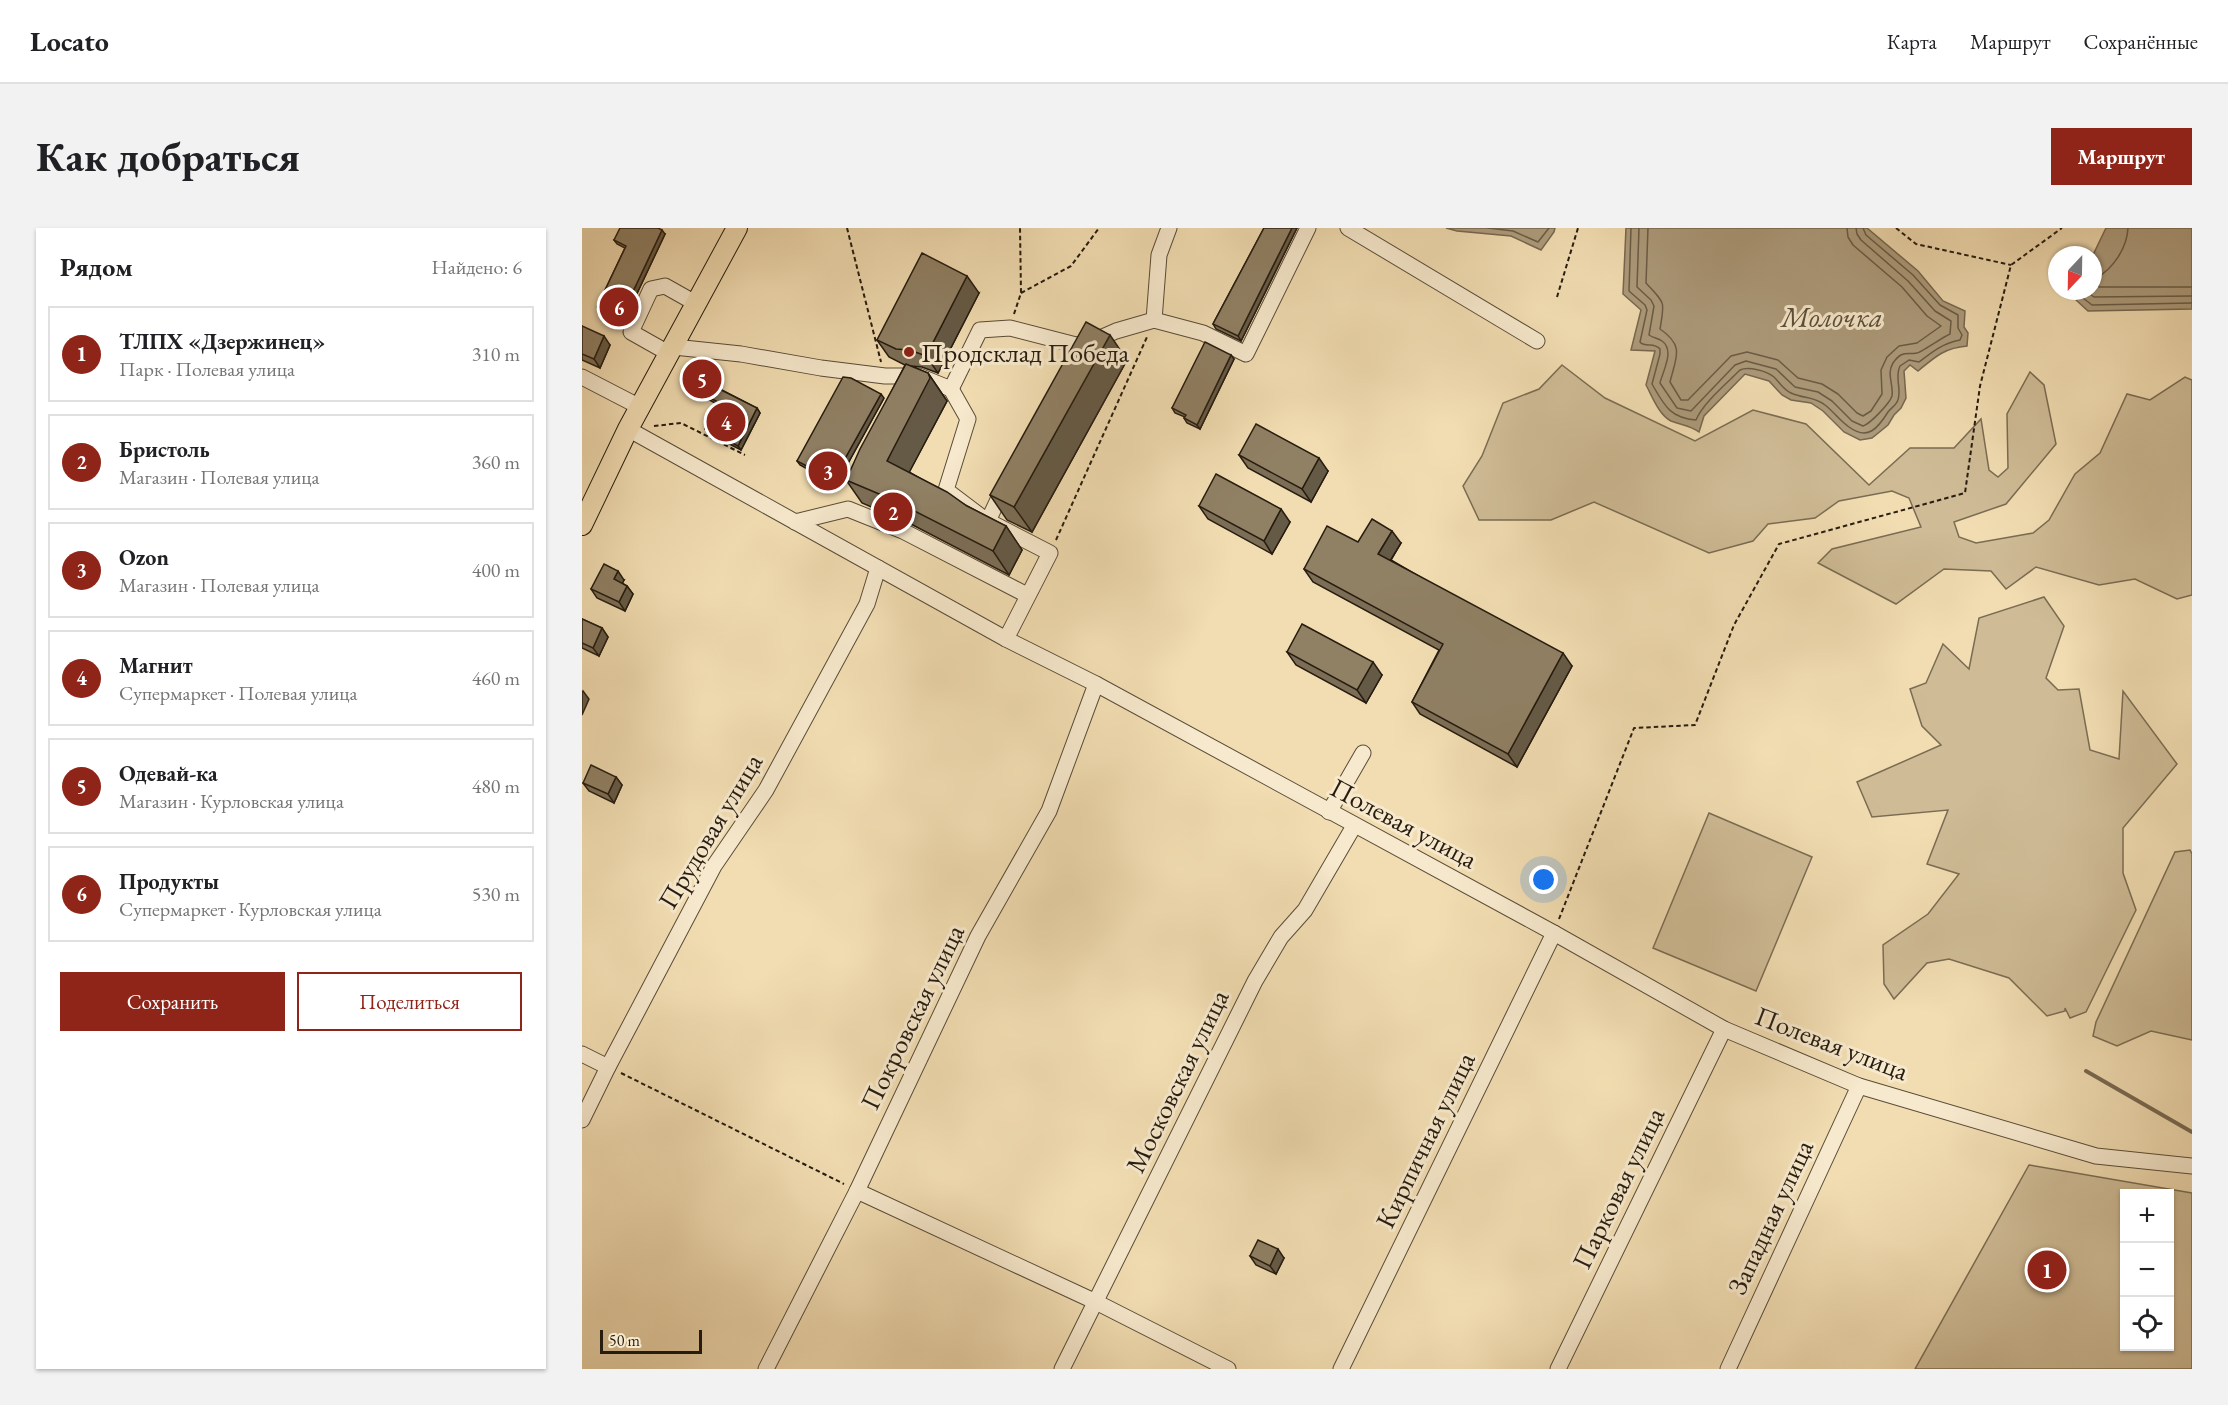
<!DOCTYPE html>
<html lang="ru">
<meta charset="utf-8">
<style>
:root{--surface:#fff;--page:#f2f2f2;--text:#202124;--muted:#757577;--line:#e0e0e0;--accent:#8f2418}
body{margin:0;font-family:"EB Garamond",serif;background:var(--page);color:var(--text)}
.controls{position:absolute;right:18px;bottom:18px;display:grid;overflow:hidden;border-radius:0px;box-shadow:0 2px 4px #0004}
.controls button{width:54px;height:54px;display:grid;place-items:center;padding:0;border:0;border-bottom:2px solid var(--line);background:var(--surface);color:var(--text);font:30px sans-serif}
.compass{position:absolute;left:1466px;top:18px;width:54px;height:54px;border-radius:50%;background:var(--surface);box-shadow:0 2px 4px #0004;rotate:202deg}
.scale{position:absolute;left:18px;bottom:15px;width:102px;box-sizing:border-box;padding-left:6px;border:3px solid #261c10;border-top:0;font-size:16px;line-height:21px;white-space:nowrap;color:#261c10;-webkit-text-stroke:4px #f7e9cd;paint-order:stroke}
.you{position:absolute;left:962px;top:652px;width:21px;height:21px;margin:-15px;border:4px solid #fff;border-radius:50%;background:#1a73e8;box-shadow:0 0 0 9px #1a73e833}
.badge{display:grid;place-items:center;width:39px;height:39px;border-radius:50%;background:var(--accent);color:#fff;font-size:20px;font-weight:700}
.pin{position:absolute;translate:-50% -50%;border:3px solid #fff;box-shadow:0 2px 6px #0006}
.list{margin:0;padding:0;list-style:none}
h2{display:flex;justify-content:space-between;align-items:center;height:78px;margin:0;padding:0 24px;font-size:26px}
h2 small{font-size:20px;font-weight:400;color:var(--muted)}
.list li{display:grid;grid-template-columns:39px 1fr auto;gap:18px;align-items:center;box-sizing:border-box;height:96px;margin:0 12px 12px;padding:0 12px;border:2px solid var(--line);border-radius:0px}
.list b{display:block;font-size:22px;white-space:nowrap}
.list p{margin:0;font-size:20px;white-space:nowrap;color:var(--muted)}
.list em{font-size:20px;font-style:normal;color:var(--muted)}
.actions{display:flex;gap:12px;padding:18px 24px}
.actions a{flex:1;padding:14px 0;border:2px solid var(--accent);border-radius:0px;text-align:center;font-size:21px;color:var(--accent)}
.actions .main{background:var(--accent);color:#fff}
.icon{flex:none;width:33px;height:33px;fill:none;stroke:currentColor;stroke-width:2;stroke-linecap:round;stroke-linejoin:round}
.map{position:relative;flex:none;width:1610px;height:1141px;overflow:hidden;border-radius:0px}
header{display:flex;align-items:center;gap:36px;box-sizing:border-box;height:84px;padding:0 30px;background:var(--surface);border-bottom:2px solid var(--line)}
header strong{font-size:28px}
nav{display:flex;gap:33px;margin-inline-start:auto;font-size:21px}
.intro{display:flex;align-items:center;justify-content:space-between;box-sizing:border-box;height:144px;padding:0 36px}
h1{margin:0;font-size:42px}
.button{padding:15px 27px;border-radius:0px;background:var(--accent);color:#fff;font-size:21px;font-weight:700}
main{display:flex;gap:36px;padding:0 36px}
aside{flex:1;background:var(--surface);border-radius:0px;box-shadow:0 2px 4px #0004}
.map>svg:first-child{display:block}
.green{fill:#cfbc96;stroke:#7a6c53;stroke-width:1.5;fill-rule:evenodd}
.water{fill:#ad9b7b;stroke:#776850;stroke-width:1.5}
.lines{fill:none;stroke-linecap:round;stroke-linejoin:round}
.shore{stroke:#6a5c46;stroke-width:1.5}
.stream{stroke:#776850;stroke-width:4}
.minor-casing{stroke:#594c38;stroke-width:17}
.major-casing{stroke:#261c10;stroke-width:22}
.path{stroke:#261c10;stroke-width:2;stroke-dasharray:4.5 3;stroke-linecap:butt}
.minor{stroke:#f7e9cd;stroke-width:15}
.major{stroke:#f2ddb2;stroke-width:20}
.wall{fill:#7c6e56;stroke:#261c10;stroke-width:1.5}
.shaded-wall{fill:#655a46;stroke:#261c10;stroke-width:1.5}
.building{fill:#908064;stroke:#261c10;stroke-width:1.5}
.poi-dot{fill:#8f2418;stroke:#f7e9cd;stroke-width:2}
.labels{text-anchor:middle;dominant-baseline:central;stroke-width:6;stroke-linejoin:round;paint-order:stroke}
.poi-label{font-size:27px;fill:#261c10;stroke:#f7e9cd;text-anchor:start}
.street-label{font-size:27px;fill:#261c10;stroke:#f7e9cd}
.water-label{font-size:28px;font-style:italic;fill:#5c4f3b;stroke:#f7e9cd}
</style>
<header>
<strong>Locato</strong>
<nav><a>Карта</a><a>Маршрут</a><a>Сохранённые</a></nav>
</header>
<div class="intro"><h1>Как добраться</h1><a class="button">Маршрут</a></div>
<main>
<aside>
<h2>Рядом<small>Найдено: 6</small></h2>
<ul class="list">
<li><span class="badge">1</span><div><b>ТЛПХ «Дзержинец»</b><p>Парк · Полевая улица</p></div><em>310 m</em></li>
<li><span class="badge">2</span><div><b>Бристоль</b><p>Магазин · Полевая улица</p></div><em>360 m</em></li>
<li><span class="badge">3</span><div><b>Ozon</b><p>Магазин · Полевая улица</p></div><em>400 m</em></li>
<li><span class="badge">4</span><div><b>Магнит</b><p>Супермаркет · Полевая улица</p></div><em>460 m</em></li>
<li><span class="badge">5</span><div><b>Одевай-ка</b><p>Магазин · Курловская улица</p></div><em>480 m</em></li>
<li><span class="badge">6</span><div><b>Продукты</b><p>Супермаркет · Курловская улица</p></div><em>530 m</em></li>
</ul>
<div class="actions"><a class="main">Сохранить</a><a>Поделиться</a></div>
</aside>
<div class="map">
<svg width="1610" height="1141" viewBox="0 0 1610 1141">
<rect width="100%" height="100%" fill="#f2ddb2"/>
<filter id="stains"><feTurbulence type="fractalNoise" baseFrequency=".00333" numOctaves="4"/><feColorMatrix values="0 0 0 0 .2 0 0 0 0 .09 0 0 0 0 .02 0 0 0 .5 -.17"/></filter>
<radialGradient id="worn" r=".72"><stop offset=".6" stop-color="#630" stop-opacity="0"/><stop offset="1" stop-color="#630" stop-opacity=".3"/></radialGradient>
<g class="green">
<polygon points="980,137 1023,170 1113,213 1171,182 1224,196 1287,257 1328,220 1372,220 1399,191 1407,242 1416,249 1426,240 1425,186 1448,144 1462,157 1474,216 1424,276 1372,294 1377,309 1394,315 1451,305 1467,292 1493,246 1518,225 1545,166 1568,172 1603,149 1610,152 1610,367 1595,371 1553,351 1517,357 1454,339 1424,361 1409,343 1362,341 1314,376 1236,335 1250,321 1339,299 1327,270 1310,263 1257,273 1233,290 1186,296 1171,313 1127,325 1012,274 969,292 897,292 881,258 900,228 921,175 957,161"/>
<polygon points="1462,369 1482,398 1464,450 1476,462 1497,461 1508,522 1537,531 1541,463 1595,536 1541,600 1541,645 1554,682 1504,784 1488,790 1483,780 1483,783 1465,788 1427,750 1367,731 1345,735 1312,771 1302,756 1301,717 1346,686 1377,646 1345,636 1366,582 1290,589 1275,554 1359,517 1340,498 1328,461 1344,455 1361,416 1387,441 1397,390"/>
<polygon points="1127,585 1230,629 1174,763 1071,720"/>
<polygon points="1608,622 1610,626 1610,812 1569,803 1535,818 1511,808 1514,794 1593,624"/>
<path d="M1447 937 1610 965V1141H1333ZM1542 966H1588V1118H1542Z"/>
</g>
<g class="water">
<polygon points="864,0 973,0 972,4 959,22 929,8 875,3"/>
<path d="M1044 0H1285L1336 43 1361 73 1383 83 1382 99 1386 105 1385 118C1362 120 1353 129 1336 143L1328 137 1322 143 1324 170 1319 180 1312 187 1306 197 1290 210 1278 212 1262 204 1241 183 1229 175 1209 172 1200 167 1187 153 1163 146 1122 188 1117 204C1108 197 1099 197 1089 193 1077 187 1070 168 1064 157L1073 123 1049 122 1059 82 1041 66Z"/>
<polygon points="1524,0 1610,0 1610,81 1506,83 1493,71 1495,63 1511,63 1511,27"/>
</g>
<g class="lines">
<g class="shore">
<polyline points="906,0 931,3 956,14 967,0"/>
<path d="M1049 0 1047 63 1063 77 1065 82 1058 114C1063 120 1072 114 1078 121V126L1070 156C1082 177 1088 190 1114 192 1120 176 1145 155 1158 142 1166 138 1185 143 1192 149 1198 155 1202 162 1209 165 1222 171 1231 168 1243 177 1252 184 1258 193 1267 199 1286 213 1296 200 1306 184 1309 180 1313 178 1315 174 1321 164 1312 150 1318 138L1327 132 1337 134C1350 124 1361 115 1378 112L1380 107 1376 100V87L1358 77 1331 47 1284 7 1281 0"/>
<path d="M1057 0 1055 59 1069 72 1072 78 1067 107C1071 110 1076 110 1080 113 1093 122 1081 143 1078 155L1095 180 1109 183 1153 137 1164 133 1194 141 1213 159 1236 164 1250 173 1270 193 1281 198C1288 196 1308 175 1310 168 1312 157 1304 146 1311 135 1320 122 1324 127 1335 125 1338 125 1361 109 1368 106L1369 93 1353 83 1326 53 1279 12 1275 6 1274 0"/>
<path d="M1066 0 1064 55C1083 76 1083 72 1078 101 1103 118 1094 129 1088 154L1099 172H1106L1149 128 1165 124 1196 132 1216 150 1240 156 1256 166 1275 185 1281 188 1289 183 1300 166 1299 142 1305 129 1317 118 1335 115 1359 98 1345 88 1320 59 1271 17 1266 9 1265 0"/>
<path d="M1546 0C1545 20 1531 41 1514 50L1517 59H1610"/>
<polyline points="1500,63 1501,70 1510,77 1610,75"/>
<polyline points="1508,63 1509,67 1512,69 1610,68"/>
</g>
<polyline class="stream" points="1504,843 1610,904"/>
<g class="minor-casing">
<g id="minor">
<polyline points="766,0 955,113"/>
<polyline points="572,92 577,27 587,0"/>
<polyline points="92,119 159,126 239,140 303,148 337,148 369,161 398,102 428,100 494,117 509,114 534,103 572,92 621,105 664,126 726,0"/>
<polyline points="88,126 49,104 69,61 83,58 115,76"/>
<polyline points="0,149 58,179"/>
<polyline points="369,161 386,191 364,262 401,290"/>
<polyline points="46,201 424,411 514,456 972,705 1142,801 1277,858 1514,928 1610,938"/>
<polyline points="422,259 406,293 468,325 424,411"/>
<polyline points="213,294 266,281 321,303 445,367"/>
<polyline points="747,584 781,525"/>
<polyline points="0,826 26,839"/>
<polyline points="0,892 26,839 132,638 184,562 285,376 296,340"/>
<polyline points="275,963 514,1074 646,1141"/>
<polyline points="184,1141 275,963 396,708 467,583 514,456"/>
<polyline points="480,1141 673,753 699,709 723,682 772,598"/>
<polyline points="759,1141 972,705"/>
<polyline points="976,1141 1142,801"/>
<polyline points="1146,1141 1277,858"/>
</g>
</g>
<g class="major-casing">
<polyline id="major" points="0,297 46,201 155,0"/>
</g>
<g class="path">
<polyline points="265,0 299,134"/>
<polyline points="1314,0 1334,16 1429,37"/>
<polyline points="439,65 489,38 517,0"/>
<polyline points="975,69 996,0"/>
<polyline points="432,86 439,65 438,0"/>
<polyline points="72,198 99,195 163,227"/>
<polyline points="474,312 565,109"/>
<polyline points="977,691 1052,500 1113,497 1152,397 1197,316 1383,265 1398,158 1429,37 1480,0"/>
<polyline points="39,845 262,956"/>
</g>
<use href="#minor" class="minor"/>
<use href="#major" class="major"/>
</g>
<g class="wall">
<polygon points="682,0 715,0 659,113 634,101 631,96"/>
<polygon points="83,6 41,95 18,84 15,79 43,20 35,16 32,12"/>
<polygon points="397,65 356,145 340,139 329,138 346,145 365,173 327,244 385,278 424,298 440,322 427,347 325,294 280,275 264,252 323,137 307,129 295,112"/>
<polygon points="0,98 28,117 18,140 0,132"/>
<polygon points="649,127 652,131 618,201 605,195 602,190 603,189 593,185 590,180"/>
<polygon points="545,132 450,304 425,292 408,267"/>
<polygon points="133,145 136,149 132,158 175,180 178,185 159,222 126,205 123,201 135,176 109,162 106,158"/>
<polygon points="302,170 254,257 218,237 215,233"/>
<polygon points="657,227 746,243 729,274 666,240"/>
<polygon points="617,278 708,294 690,326 626,291"/>
<polygon points="776,314 819,315 809,332 990,438 935,539 838,486 830,474 857,422 731,354 722,341"/>
<polygon points="42,352 40,355 45,358 51,366 43,383 15,370 9,361"/>
<polygon points="0,391 20,400 26,409 17,428 0,420"/>
<polygon points="705,424 800,447 784,475 714,437"/>
<polygon points="34,549 40,557 32,575 7,563 1,555"/>
<polygon points="668,1028 702,1030 694,1046 674,1037"/>
</g>
<g class="shaded-wall">
<polygon points="710,0 715,0 659,113 656,108"/>
<polygon points="80,2 83,6 41,95 38,91"/>
<polygon points="385,48 397,65 356,145 344,128"/>
<polygon points="528,107 545,132 450,304 432,279"/>
<polygon points="22,108 28,117 18,140 12,131"/>
<polygon points="649,127 652,131 618,201 615,197"/>
<polygon points="133,145 136,149 130,161 127,156"/>
<polygon points="346,145 365,173 321,256 305,233"/>
<polygon points="299,166 302,170 254,257 251,252"/>
<polygon points="175,180 178,185 159,222 156,218"/>
<polygon points="737,230 746,243 729,274 720,261"/>
<polygon points="699,281 708,294 690,326 682,313"/>
<polygon points="424,298 440,322 427,347 411,323"/>
<polygon points="810,303 819,315 805,338 796,326"/>
<polygon points="36,343 42,352 38,360 32,351"/>
<polygon points="45,358 51,366 43,383 37,374"/>
<polygon points="20,400 26,409 17,428 11,420"/>
<polygon points="981,425 990,438 935,539 926,526"/>
<polygon points="791,434 800,447 784,475 775,462"/>
<polygon points="1,463 7,471 0,487 0,465"/>
<polygon points="34,549 40,557 32,575 26,566"/>
<polygon points="696,1021 702,1030 694,1046 688,1038"/>
</g>
<g class="building">
<polygon points="38,0 76,0 80,2 38,91 15,79 44,18 32,12"/>
<polygon points="682,0 710,0 656,108 631,96"/>
<polygon points="340,25 385,48 344,128 328,122 314,121 295,112"/>
<polygon points="504,94 528,107 432,279 408,267"/>
<polygon points="0,98 22,108 12,131 0,126"/>
<polygon points="623,114 649,127 615,197 602,190 604,187 590,180"/>
<polygon points="324,136 346,145 348,150 305,233 365,264 385,278 424,298 411,323 309,271 264,252 278,221"/>
<polygon points="117,137 133,145 127,156 175,180 156,218 123,201 136,174 106,158"/>
<polygon points="261,149 269,150 299,166 251,252 215,233"/>
<polygon points="674,196 737,230 720,261 657,227"/>
<polygon points="634,246 699,281 682,313 617,278"/>
<polygon points="790,291 810,303 796,326 981,425 926,526 830,474 861,416 722,341 745,298 776,314"/>
<polygon points="22,336 36,343 32,351 45,358 37,374 9,361"/>
<polygon points="0,391 20,400 11,420 0,415"/>
<polygon points="720,396 791,434 775,462 705,424"/>
<polygon points="9,537 34,549 26,566 1,555"/>
<polygon points="676,1012 696,1021 688,1038 668,1028"/>
</g>
<circle class="poi-dot" cx="327" cy="124" r="6"/>
<g class="labels">
<g class="poi-label">
<text x="339" y="124">Продсклад Победа</text>
</g>
<g class="street-label">
<text transform="translate(822 595) rotate(28)">Полевая улица</text>
<text transform="translate(128 603) rotate(-59)">Прудовая улица</text>
<text transform="translate(330 789) rotate(-64)">Покровская улица</text>
<text transform="translate(1250 815) rotate(21)">Полевая улица</text>
<text transform="translate(595 853) rotate(-64)">Московская улица</text>
<text transform="translate(843 912) rotate(-64)">Кирпичная улица</text>
<text transform="translate(1036 960) rotate(-64)">Парковая улица</text>
<text transform="translate(1188 989) rotate(-65)">Западная улица</text>
</g>
<g class="water-label">
<text x="1250" y="89">Молочка</text>
</g>
</g>
<rect width="100%" height="100%" filter="url(#stains)"/>
<rect width="100%" height="100%" fill="url(#worn)"/>
</svg>
<div class="controls">
<button>+</button>
<button>−</button>
<button><svg class="icon" aria-label="locate" viewBox="0 0 24 24"><circle cx="12" cy="12" r="6"/><path d="M12 2v4M12 18v4M2 12h4M18 12h4"/></svg></button>
</div>
<svg class="compass" viewBox="-18 -18 36 36"><path d="M0-13l5 13h-10z" fill="#e53935"/><path d="M0 13l5-13h-10z" fill="#757577"/></svg>
<div class="scale">50 m</div>
<div class="you"></div>
<div class="pin badge" style="left:1465px;top:1042px">1</div>
<div class="pin badge" style="left:311px;top:284px">2</div>
<div class="pin badge" style="left:246px;top:243px">3</div>
<div class="pin badge" style="left:144px;top:194px">4</div>
<div class="pin badge" style="left:120px;top:151px">5</div>
<div class="pin badge" style="left:37px;top:79px">6</div>
</div>
</main>
